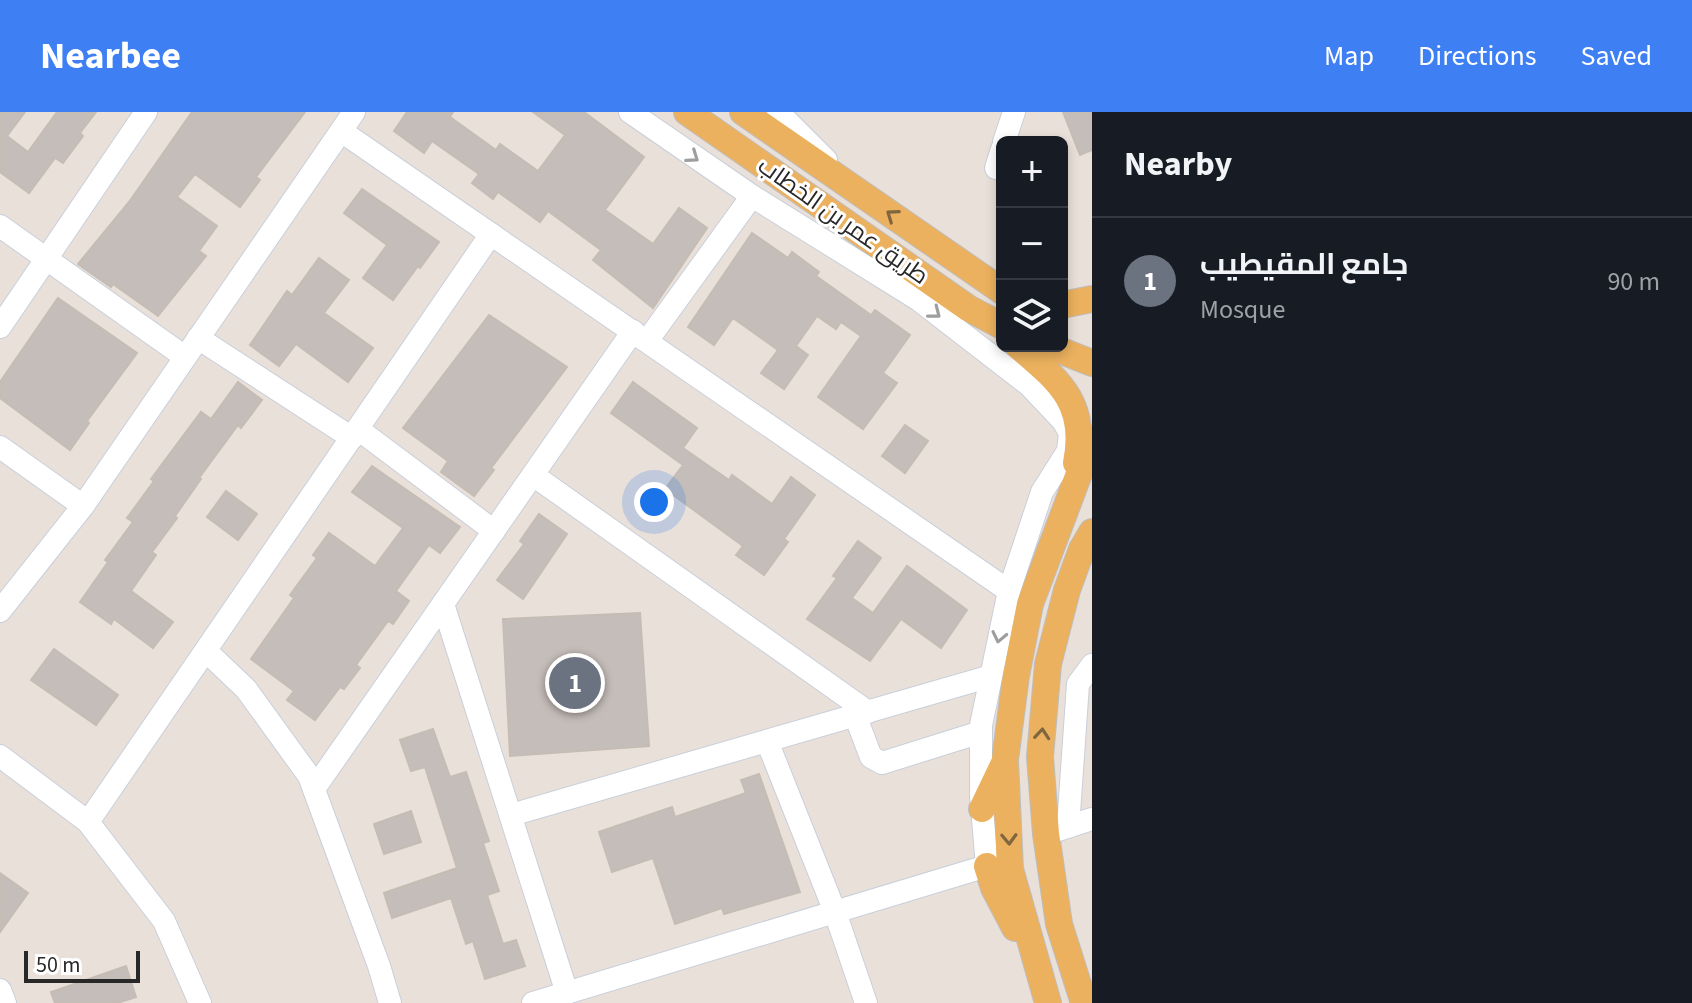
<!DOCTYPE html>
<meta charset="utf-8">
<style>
:root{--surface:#171b24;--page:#242831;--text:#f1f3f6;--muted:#9ea1a6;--line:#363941;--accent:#3e80f3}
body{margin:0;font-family:"Source Sans 3",Cairo,sans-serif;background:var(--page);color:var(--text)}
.controls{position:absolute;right:24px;top:24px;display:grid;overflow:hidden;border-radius:12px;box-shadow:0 4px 12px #0003}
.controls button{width:72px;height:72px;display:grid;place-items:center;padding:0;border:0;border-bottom:2px solid var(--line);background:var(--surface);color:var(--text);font:40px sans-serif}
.scale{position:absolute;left:24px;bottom:20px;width:116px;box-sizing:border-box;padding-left:8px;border:4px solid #282828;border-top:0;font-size:22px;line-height:28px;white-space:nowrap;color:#282828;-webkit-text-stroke:6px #fff;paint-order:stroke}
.you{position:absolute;left:654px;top:390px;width:28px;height:28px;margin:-20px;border:6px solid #fff;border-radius:50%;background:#1a73e8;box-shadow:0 0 0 12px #1a73e833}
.badge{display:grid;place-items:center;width:52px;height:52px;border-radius:50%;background:var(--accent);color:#fff;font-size:26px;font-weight:700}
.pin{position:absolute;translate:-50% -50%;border:4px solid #fff;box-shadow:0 2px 8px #0006}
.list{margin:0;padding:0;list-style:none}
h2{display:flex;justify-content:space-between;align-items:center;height:104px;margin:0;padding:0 32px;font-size:34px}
h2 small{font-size:26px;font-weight:400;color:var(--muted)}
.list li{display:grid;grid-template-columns:52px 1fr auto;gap:24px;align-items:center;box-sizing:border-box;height:128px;padding:0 32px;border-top:2px solid var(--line)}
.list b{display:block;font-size:30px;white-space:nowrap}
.list p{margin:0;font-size:26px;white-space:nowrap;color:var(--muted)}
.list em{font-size:26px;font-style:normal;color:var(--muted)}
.icon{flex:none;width:44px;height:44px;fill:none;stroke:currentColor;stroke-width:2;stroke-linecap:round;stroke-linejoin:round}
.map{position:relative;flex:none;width:1092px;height:891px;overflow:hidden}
header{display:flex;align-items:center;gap:48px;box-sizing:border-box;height:112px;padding:0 40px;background:var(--accent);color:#fff}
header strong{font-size:38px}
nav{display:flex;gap:44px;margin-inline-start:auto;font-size:28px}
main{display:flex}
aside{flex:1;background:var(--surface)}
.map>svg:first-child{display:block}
.building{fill:#c5bdb9;stroke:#c5bcb4;stroke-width:2}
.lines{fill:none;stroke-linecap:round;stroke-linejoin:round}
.minor-casing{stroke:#c8cfda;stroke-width:24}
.major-casing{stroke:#bebebe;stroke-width:28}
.minor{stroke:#fff;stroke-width:22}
.major{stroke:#ebb15e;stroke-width:26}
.oneway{stroke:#9e9e9e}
.oneway2{stroke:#806640}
.labels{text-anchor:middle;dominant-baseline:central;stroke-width:6;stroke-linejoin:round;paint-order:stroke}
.street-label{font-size:24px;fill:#282828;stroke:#fff}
</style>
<header>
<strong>Nearbee</strong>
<nav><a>Map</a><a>Directions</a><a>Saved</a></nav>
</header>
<main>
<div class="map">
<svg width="1092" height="891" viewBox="0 0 1092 891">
<rect width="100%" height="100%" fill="#eae0da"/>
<g class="building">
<polygon points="0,0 25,0 7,24 28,40 57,0 96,0 80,21 83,24 63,51 55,46 29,81 0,60"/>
<polygon points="192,0 305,0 256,65 260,68 240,95 195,62 177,85 217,114 199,139 206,144 158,204 113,172 111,175 78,152 129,90"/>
<polygon points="407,0 453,0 450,5 496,38 500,32 538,59 565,23 533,0 584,0 644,45 605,98 653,132 679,96 707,116 653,196 593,148 601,138 548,99 540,110 498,80 493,87 472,71 479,62 432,29 424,41 394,19"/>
<polygon points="1063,0 1092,0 1092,38 1080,43"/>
<polygon points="362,77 439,130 420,156 418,154 393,188 363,166 387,133 344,101"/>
<polygon points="752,121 788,146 792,140 819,160 816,164 871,203 875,198 910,223 883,261 897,271 863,317 818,285 861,224 841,210 836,217 817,204 796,234 808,243 784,277 761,261 778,238 733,206 714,233 688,215"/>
<polygon points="319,146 349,168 324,201 373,236 348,270 296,232 279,254 250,233 287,179 292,183"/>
<polygon points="58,186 137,241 87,309 89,311 70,338 0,286 0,270"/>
<polygon points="489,203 567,255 491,356 494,358 474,384 441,360 448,349 403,316"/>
<polygon points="238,270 262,288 241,316 238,313 199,366 201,367 175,404 177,406 152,440 156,443 131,479 173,510 153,536 114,507 111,512 80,490 108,450 105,448 133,410 127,406 154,369 151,367 201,300 211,307"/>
<polygon points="633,270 697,316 683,336 729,368 732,363 772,392 791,365 815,383 784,427 788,430 764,463 736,443 743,434 665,377 683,353 611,301"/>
<polygon points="905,313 928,329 905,361 882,344"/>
<polygon points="372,354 460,415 440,441 429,433 396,479 409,489 393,512 388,509 356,553 360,556 344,577 340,575 315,608 287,588 294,579 251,547 294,486 290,483 317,446 313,443 329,421 375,454 403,416 352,380"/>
<polygon points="226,379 257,402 238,428 207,405"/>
<polygon points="539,402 567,422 523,487 497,468 524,432 520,429"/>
<polygon points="858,429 881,446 852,486 873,501 907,454 967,498 941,536 901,507 870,549 807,507 837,466 833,464"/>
<polygon points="640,501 649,634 510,644 503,507"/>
<polygon points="54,537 118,583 96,613 31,568"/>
<polygon points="433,617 450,665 466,660 489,729 483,731 499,779 487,783 503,832 516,828 525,854 485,867 473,829 466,832 451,786 392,806 384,781 457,756 425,655 411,659 400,628"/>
<polygon points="759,662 800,780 724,802 722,796 675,812 653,746 612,760 599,720 672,695 675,705 746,681 741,668"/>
<polygon points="411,699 421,730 384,742 374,712"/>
<polygon points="0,761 28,781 0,820"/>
<polygon points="126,854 136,885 117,891 55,891 51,880"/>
</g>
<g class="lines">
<g class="minor-casing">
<g id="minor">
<polyline points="778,0 826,48"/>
<polyline points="341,19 1009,479"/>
<polyline points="1004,30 1014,0"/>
<polyline points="996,56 1002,37"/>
<polyline points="0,114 185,245"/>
<polyline points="0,215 146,0"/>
<polyline points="198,226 352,326"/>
<polyline points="647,229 752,84"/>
<polyline points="358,317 494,419"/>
<polyline points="0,335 83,394"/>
<polyline points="533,363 868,600"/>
<polyline points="443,492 567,881"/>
<polyline points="0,499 83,394 354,0"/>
<polyline points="206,539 246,577 309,664 379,854 390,891"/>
<polyline points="855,603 871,645 882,651 981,620"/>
<polyline points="767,629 835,800 866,891"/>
<polyline points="0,644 88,710 164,809 200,891"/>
<polyline points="314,677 633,219"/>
<polyline points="511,703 991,564"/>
<polyline points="88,710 491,122"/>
<polyline points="1068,715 1078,572 1092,553"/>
<polyline points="1055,719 1092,707"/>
<polyline points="0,878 5,891"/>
<polyline points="533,891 987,754 981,684 981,613 1009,479 1042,380 1068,339 1070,321 1063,309 1029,273 919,188 752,84 630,0"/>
</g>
</g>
<g class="major-casing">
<g id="major">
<polyline points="687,0 968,196 1002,214"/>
<polyline points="743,0 1002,179"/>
<polyline points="1062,193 1092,187"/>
<path d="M1018 234C1059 269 1088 291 1076 351"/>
<polyline points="1049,234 1092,251"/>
<polyline points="982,697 1004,651"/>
<polyline points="987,754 994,776 1015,816"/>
<polyline points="1048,891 1010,757 1005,648 1016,564 1030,492 1092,327"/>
<polyline points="1084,891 1059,812 1046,722 1040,645 1048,552 1067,478 1082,437 1092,420"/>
</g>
</g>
<use href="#minor" class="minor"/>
<use href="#major" class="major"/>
</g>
<defs><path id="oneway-chevron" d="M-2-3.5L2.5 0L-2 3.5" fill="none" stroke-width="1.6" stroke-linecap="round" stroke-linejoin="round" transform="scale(2)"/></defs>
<g class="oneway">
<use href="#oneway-chevron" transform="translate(693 45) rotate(35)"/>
<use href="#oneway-chevron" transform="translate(935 201) rotate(38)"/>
<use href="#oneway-chevron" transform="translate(999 525) rotate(102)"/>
</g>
<g class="oneway2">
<use href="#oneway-chevron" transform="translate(892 103) rotate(-145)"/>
<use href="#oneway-chevron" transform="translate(1042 622) rotate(-85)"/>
<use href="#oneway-chevron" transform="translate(1009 727) rotate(88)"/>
</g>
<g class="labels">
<g class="street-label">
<text transform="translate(843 109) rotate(35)">طريق عمر بن الخطاب</text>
</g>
</g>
</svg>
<div class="controls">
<button>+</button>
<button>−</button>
<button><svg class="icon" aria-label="layers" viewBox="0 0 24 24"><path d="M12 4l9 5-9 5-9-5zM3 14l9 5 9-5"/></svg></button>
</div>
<div class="scale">50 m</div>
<div class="you"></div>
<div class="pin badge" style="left:575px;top:571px;background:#6b7280">1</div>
</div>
<aside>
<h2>Nearby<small></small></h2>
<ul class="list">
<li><span class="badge" style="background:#6b7280">1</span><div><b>جامع المقيطيب</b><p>Mosque</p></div><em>90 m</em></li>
</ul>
</aside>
</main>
